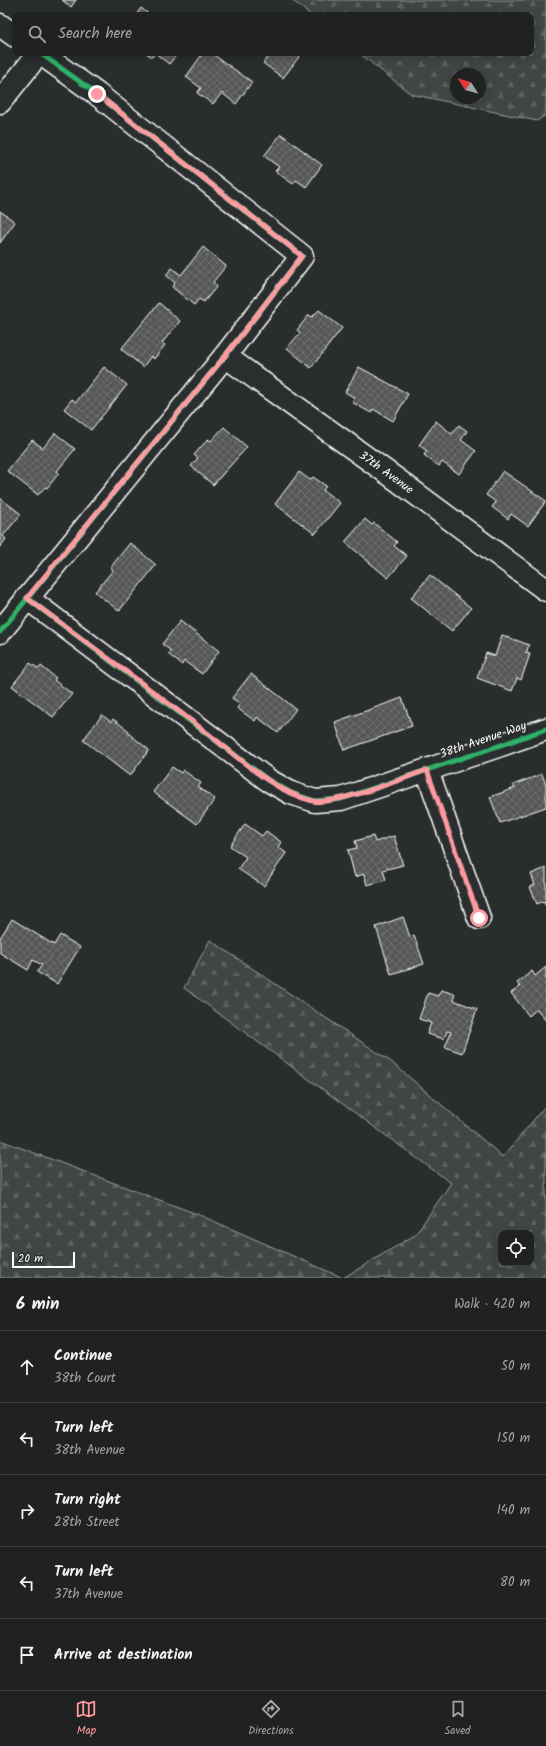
<!DOCTYPE html>
<meta charset="utf-8">
<style>
:root{--surface:#202222;--page:#2d2f2f;--text:#f1f3f6;--muted:#a2a4a5;--line:#3d3f40;--accent:#ff9aa2}
body{margin:0;font-family:Kalam,sans-serif;background:var(--page);color:var(--text)}
.controls{position:absolute;right:12px;bottom:12px;display:grid;overflow:hidden;border-radius:8px;box-shadow:0 2px 10px #0003}
.controls button{width:36px;height:36px;display:grid;place-items:center;padding:0;border:0;border-bottom:1px solid var(--line);background:var(--surface);color:var(--text);font:20px sans-serif}
.compass{position:absolute;left:450px;top:68px;width:36px;height:36px;border-radius:50%;background:var(--surface);box-shadow:0 2px 10px #0003;rotate:306deg}
.scale{position:absolute;left:12px;bottom:10px;width:63px;box-sizing:border-box;padding-left:4px;border:2px solid #fff;border-top:0;font-size:11px;line-height:14px;white-space:nowrap;color:#fff;-webkit-text-stroke:3px #2a2d2e;paint-order:stroke}
.stop{position:absolute;width:12px;height:12px;margin:-9px;border:3px solid #ff9aa2;border-radius:50%;background:#fff}
.stop.end{background:#ff9aa2;border-color:#fff;box-shadow:0 1px 4px #0008}
.list{margin:0;padding:0;list-style:none}
h2{display:flex;justify-content:space-between;align-items:center;height:52px;margin:0;padding:0 16px;font-size:17px}
h2 small{font-size:13px;font-weight:400;color:var(--muted)}
.list li{display:grid;grid-template-columns:26px 1fr auto;gap:12px;align-items:center;box-sizing:border-box;height:72px;padding:0 16px;border-top:1px solid var(--line)}
.list b{display:block;font-size:15px;white-space:nowrap}
.list p{margin:0;font-size:13px;white-space:nowrap;color:var(--muted)}
.list em{font-size:13px;font-style:normal;color:var(--muted)}
.icon{flex:none;width:22px;height:22px;fill:none;stroke:currentColor;stroke-width:2;stroke-linecap:round;stroke-linejoin:round}
.map{position:relative;flex:none;width:546px;height:1278px;overflow:hidden}
.search{position:absolute;background:var(--surface);box-shadow:0 2px 10px #0003;left:12px;right:12px;top:12px;height:44px;display:flex;align-items:center;gap:10px;box-sizing:border-box;padding:0 14px;border-radius:8px;color:var(--muted);font-size:15px}
.sheet{height:412px;background:var(--surface)}
nav{display:flex;justify-content:space-around;align-items:center;box-sizing:border-box;height:56px;border-top:1px solid var(--line);background:var(--surface);font-size:11px;color:var(--muted)}
nav a{display:grid;justify-items:center;gap:2px}
nav .on{color:var(--accent)}
.map>svg:first-child{display:block}
.forest{fill:url(#forest-firs);stroke:#a0a2a2;fill-rule:evenodd}
.building{fill:url(#building-cross-hatch);stroke:#fff}
.lines{fill:none;stroke-linecap:round;stroke-linejoin:round}
.street-casing{stroke:#fff;stroke-width:25}
.street{stroke:#2a2d2e;stroke-width:22}
.cycleway-casing{stroke:#2a2d2e;stroke-width:8}
.cycleway{stroke:#2db169;stroke-width:5}
.route{stroke:#ff9aa2;stroke-width:5}
.labels{text-anchor:middle;dominant-baseline:central;stroke-width:3;stroke-linejoin:round;paint-order:stroke}
.street-label{font-size:12px;fill:#fff;stroke:#2a2d2e}
</style>
<div class="map">
<svg width="546" height="1278" viewBox="0 0 546 1278">
<defs>
<pattern id="forest-firs" width="22" height="20" patternUnits="userSpaceOnUse"><rect width="22" height="20" fill="#414445"/><path d="M5 1l3.5 6h-7zM16 11l3.5 6h-7z" fill="#5e6061"/></pattern>
<pattern id="building-cross-hatch" width="8" height="8" patternUnits="userSpaceOnUse"><rect width="8" height="8" fill="#555758"/><path d="M0 0l8 8M0 8l8-8" fill="none" stroke="#6e7071"/></pattern>
</defs>
<rect width="100%" height="100%" fill="#2a2d2e"/>
<filter id="ink" filterUnits="userSpaceOnUse"><feTurbulence type="fractalNoise" baseFrequency=".025" numOctaves="2"/><feDisplacementMap in="SourceGraphic" scale="8" xChannelSelector="R" yChannelSelector="G"/><feConvolveMatrix kernelMatrix="1 2 1 2 8 2 1 2 1" color-interpolation-filters="sRGB"/></filter>
<g filter="url(#ink)">
<g class="forest">
<path d="M292 0H546V115L537 121 411 94 359 53H531V15H311ZM456 74H480V98H456Z"/>
<path d="M210 940 390 1061 503 1157 546 1105V1278H0V1140L202 1216 343 1278 415 1235 451 1183 184 988ZM501 1233H531V1263H501Z"/>
</g>
<g class="building">
<polygon points="62,0 76,0 71,7"/>
<polygon points="141,8 150,15 136,15"/>
<polygon points="146,53 178,53 169,64 155,53 152,57"/>
<polygon points="203,53 211,53 252,82 236,104 222,93 213,104 197,93 201,88 186,77"/>
<polygon points="271,53 302,53 283,78 263,63"/>
<polygon points="281,134 322,165 306,187 296,180 293,184 275,171 279,167 264,156"/>
<polygon points="0,211 15,222 0,243"/>
<polygon points="203,247 226,266 213,282 217,286 204,302 199,299 194,305 172,287 175,283 166,275 172,268 181,275"/>
<polygon points="159,303 180,321 162,343 165,345 154,359 151,356 143,367 121,349"/>
<polygon points="319,310 342,328 311,368 287,348 300,333 297,330 309,315 312,317"/>
<polygon points="104,367 127,385 91,430 64,409 72,399 76,402"/>
<polygon points="359,367 408,394 393,421 373,409 371,413 352,402 355,398 345,392"/>
<polygon points="436,421 452,434 459,425 467,431 461,440 476,451 459,474 442,462 439,466 424,455 427,451 419,445"/>
<polygon points="224,427 247,447 213,485 191,466 198,458 194,455 208,439 211,441"/>
<polygon points="55,433 75,449 57,471 59,473 47,488 45,487 38,495 7,471 32,440 43,448"/>
<polygon points="503,471 546,501 528,526 511,514 508,519 492,507 496,502 486,495"/>
<polygon points="299,472 310,480 313,477 326,486 323,490 340,503 315,534 275,504"/>
<polygon points="0,498 21,514 3,536 6,539 0,547"/>
<polygon points="365,519 372,525 374,523 397,542 394,546 407,556 388,578 345,542"/>
<polygon points="130,543 156,565 119,611 95,592 113,570 110,568"/>
<polygon points="430,575 471,608 452,631 411,598"/>
<polygon points="180,621 219,651 202,674 184,661 182,665 168,654 171,651 162,644"/>
<polygon points="502,635 529,645 526,653 530,654 521,680 517,678 512,691 477,678 486,653 495,656"/>
<polygon points="30,663 39,669 41,666 56,678 54,680 72,694 53,717 12,686"/>
<polygon points="251,674 296,709 278,733 257,717 255,721 237,708 240,704 232,698"/>
<polygon points="402,698 412,726 344,750 335,722"/>
<polygon points="102,715 111,722 113,719 129,731 128,733 149,750 130,776 83,740"/>
<polygon points="172,767 181,773 183,770 201,783 198,787 215,799 197,824 153,792"/>
<polygon points="542,774 546,785 546,807 500,823 490,797 515,788 513,785"/>
<polygon points="245,824 262,836 266,831 281,842 278,847 286,853 264,886 238,869 246,857 230,846"/>
<polygon points="373,836 375,842 394,836 403,865 383,870 386,880 367,885 364,874 355,877 348,850 357,848 355,841"/>
<polygon points="546,868 546,906 544,901 537,904 530,887 535,885 531,874"/>
<polygon points="403,917 410,937 414,935 424,964 391,974 376,927"/>
<polygon points="12,919 54,945 60,935 80,947 57,984 37,972 42,965 33,960 28,970 0,953 0,938"/>
<polygon points="546,967 546,1021 537,1009 529,1016 511,993 520,987 517,983 532,971 535,976"/>
<polygon points="441,990 455,994 453,1000 477,1009 462,1053 445,1047 451,1032 447,1031 444,1039 427,1034 431,1023 419,1019 428,993 438,996"/>
</g>
<g class="lines">
<g class="street-casing">
<g id="street">
<polyline points="0,25 15,36"/>
<polyline points="0,102 39,53"/>
<path id="s1" d="M225 356 396 479 546 590"/>
<polyline points="27,598 268,780 291,793 315,801 341,799 498,746 546,729"/>
<polyline points="0,632 225,356 302,256 97,94 40,53"/>
<polyline points="427,770 479,918"/>
</g>
</g>
<use href="#street" class="street"/>
<g class="cycleway-casing">
<g id="cycleway">
<polyline points="27,598 268,780 291,793 315,801 341,799 498,746 546,729"/>
<polyline points="0,632 225,356 302,256 97,94 40,53"/>
</g>
</g>
<use href="#cycleway" class="cycleway"/>
</g>
</g>
<g class="lines" filter="url(#ink)">
<path class="route" d="M97 94 302 256 225 356 27 598C87 643 148 687 207 733 240 758 272 791 313 801 335 806 403 778 427 770L479 918"/>
</g>
<g class="labels">
<g class="street-label">
<text stroke="none"><textPath href="#s1" startOffset="199">37th Avenue</textPath></text>
<text transform="translate(483 740) rotate(-19)">38th Avenue Way</text>
</g>
</g>
</svg>
<div class="controls">
<button><svg class="icon" aria-label="locate" viewBox="0 0 24 24"><circle cx="12" cy="12" r="6"/><path d="M12 2v4M12 18v4M2 12h4M18 12h4"/></svg></button>
</div>
<svg class="compass" viewBox="-18 -18 36 36"><path d="M0-13l5 13h-10z" fill="#e53935"/><path d="M0 13l5-13h-10z" fill="#a2a4a5"/></svg>
<div class="scale">20 m</div>
<div class="stop" style="left:479px;top:918px"></div>
<div class="stop end" style="left:97px;top:94px"></div>
<div class="search"><svg class="icon" aria-label="search" viewBox="0 0 24 24"><circle cx="10" cy="10" r="6"/><path d="M15 15l6 6"/></svg>Search here</div>
</div>
<section class="sheet">
<h2>6 min<small>Walk · 420 m</small></h2>
<ul class="list">
<li><svg class="icon" aria-label="ahead" viewBox="0 0 24 24"><path d="M12 20V5M6 11l6-6 6 6"/></svg><div><b>Continue</b><p>38th Court</p></div><em>50 m</em></li>
<li><svg class="icon" aria-label="left" viewBox="0 0 24 24"><path d="M17 20v-9H6M10 6l-5 5 5 5"/></svg><div><b>Turn left</b><p>38th Avenue</p></div><em>150 m</em></li>
<li><svg class="icon" aria-label="right" viewBox="0 0 24 24"><path d="M7 20v-9h11M14 6l5 5-5 5"/></svg><div><b>Turn right</b><p>28th Street</p></div><em>140 m</em></li>
<li><svg class="icon" aria-label="left" viewBox="0 0 24 24"><path d="M17 20v-9H6M10 6l-5 5 5 5"/></svg><div><b>Turn left</b><p>37th Avenue</p></div><em>80 m</em></li>
<li><svg class="icon" aria-label="arrive" viewBox="0 0 24 24"><path d="M6 21V4h12l-3 4 3 4H6"/></svg><div><b>Arrive at destination</b></div></li>
</ul>
</section>
<nav>
<a class="on"><svg class="icon" aria-label="map" viewBox="0 0 24 24"><path d="M3 6l6-2 6 2 6-2v14l-6 2-6-2-6 2zM9 4v14M15 6v14"/></svg>Map</a>
<a><svg class="icon" aria-label="directions" viewBox="0 0 24 24"><path d="M12 3l9 9-9 9-9-9zM9 14v-3h6M13 9l2 2-2 2"/></svg>Directions</a>
<a><svg class="icon" aria-label="saved" viewBox="0 0 24 24"><path d="M7 4h10v16l-5-4-5 4z"/></svg>Saved</a>
</nav>
